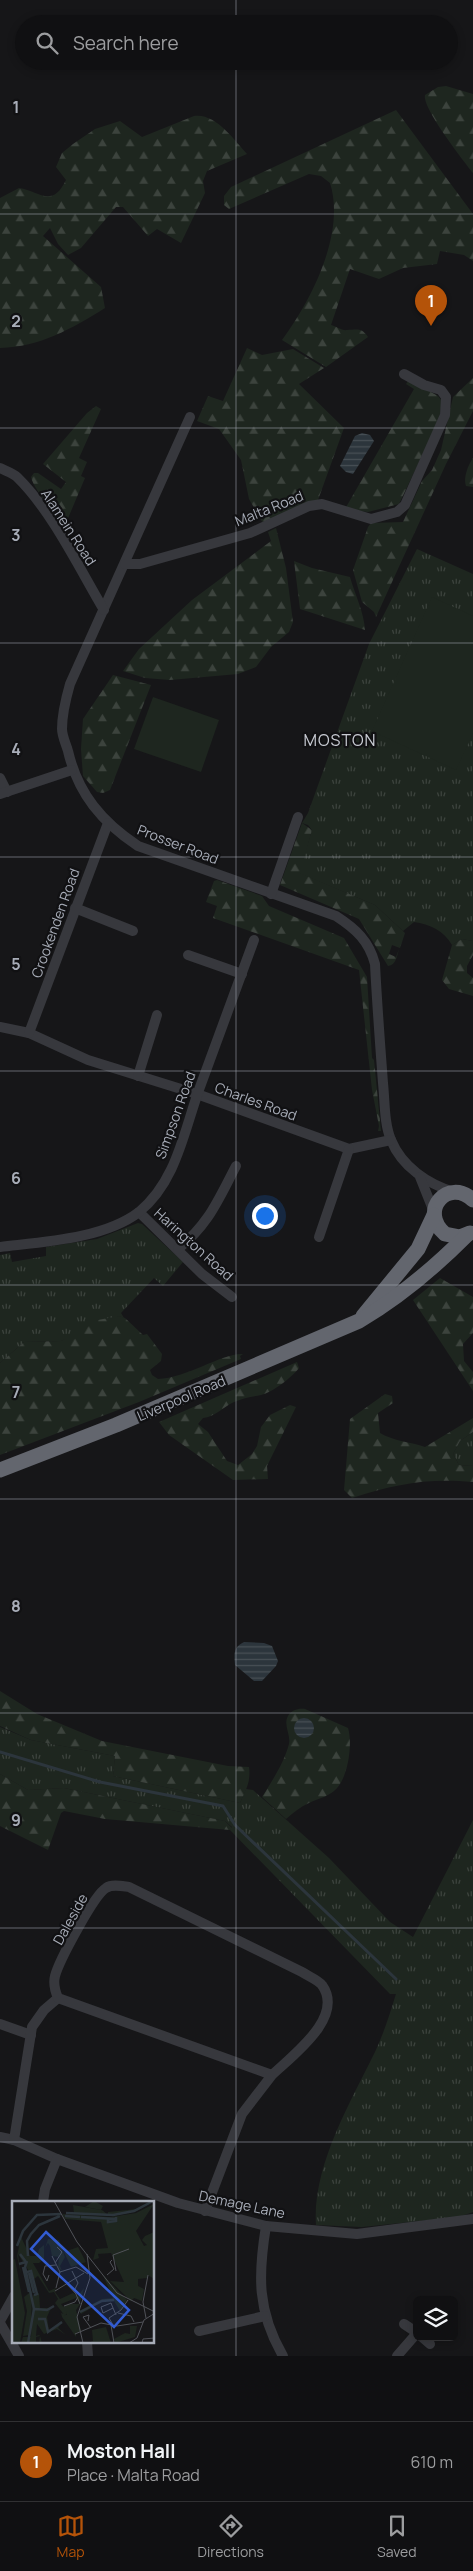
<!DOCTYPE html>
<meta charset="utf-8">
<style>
:root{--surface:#101012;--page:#1e1e20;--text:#f1f3f6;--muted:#9c9d9f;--line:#303032;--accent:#b45309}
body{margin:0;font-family:Manrope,sans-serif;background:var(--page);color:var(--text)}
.controls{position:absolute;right:15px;bottom:15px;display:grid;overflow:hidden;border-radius:8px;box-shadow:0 2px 8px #0003}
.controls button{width:45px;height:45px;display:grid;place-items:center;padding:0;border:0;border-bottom:1px solid var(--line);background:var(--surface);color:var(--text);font:25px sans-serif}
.you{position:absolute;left:264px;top:1215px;width:18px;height:18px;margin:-12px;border:4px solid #fff;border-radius:50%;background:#1a73e8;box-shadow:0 0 0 8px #1a73e833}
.badge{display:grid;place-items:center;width:32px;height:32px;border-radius:50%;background:var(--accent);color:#fff;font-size:16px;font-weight:700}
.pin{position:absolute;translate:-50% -41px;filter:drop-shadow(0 1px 2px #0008)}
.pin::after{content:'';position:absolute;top:26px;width:18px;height:15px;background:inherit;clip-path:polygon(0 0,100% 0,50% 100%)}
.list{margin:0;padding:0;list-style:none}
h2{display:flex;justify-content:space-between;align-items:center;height:65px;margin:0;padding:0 20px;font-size:21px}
h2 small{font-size:16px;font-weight:400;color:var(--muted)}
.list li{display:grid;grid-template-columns:32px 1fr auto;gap:15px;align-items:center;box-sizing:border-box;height:80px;padding:0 20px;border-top:1px solid var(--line)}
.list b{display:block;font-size:19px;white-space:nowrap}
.list p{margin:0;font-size:16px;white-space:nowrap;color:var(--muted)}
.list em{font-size:16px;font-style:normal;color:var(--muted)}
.icon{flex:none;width:28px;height:28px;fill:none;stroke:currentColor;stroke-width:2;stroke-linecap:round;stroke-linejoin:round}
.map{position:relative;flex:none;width:473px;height:2356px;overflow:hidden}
.search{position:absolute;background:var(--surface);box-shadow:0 2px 8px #0003;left:15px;right:15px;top:15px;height:55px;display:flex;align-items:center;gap:12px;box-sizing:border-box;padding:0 18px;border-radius:28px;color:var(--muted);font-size:19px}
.sheet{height:145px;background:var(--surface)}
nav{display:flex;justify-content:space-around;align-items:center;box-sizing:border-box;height:70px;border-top:1px solid var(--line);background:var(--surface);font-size:14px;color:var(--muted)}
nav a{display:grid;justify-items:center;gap:2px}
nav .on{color:var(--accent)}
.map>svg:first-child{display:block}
.grass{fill:url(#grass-tufts)}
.forest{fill:url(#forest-firs)}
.garden{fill:#1e261f}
.water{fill:url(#water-rules)}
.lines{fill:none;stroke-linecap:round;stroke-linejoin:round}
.stream{stroke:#2c353c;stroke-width:3}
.minor{stroke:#37383d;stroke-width:10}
.highway{stroke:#63666e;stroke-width:15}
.grid{fill:none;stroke:#a8adb8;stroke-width:1;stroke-opacity:0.55}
.labels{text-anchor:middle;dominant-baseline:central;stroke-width:4.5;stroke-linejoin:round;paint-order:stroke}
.street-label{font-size:14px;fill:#a8adb8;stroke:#111113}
.quarter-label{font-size:16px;letter-spacing:1px;fill:#c9ccd4;stroke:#111113}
.inset-river{fill:none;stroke:#2c353c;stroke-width:2.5}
.inset-road{fill:none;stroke:#505258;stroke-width:1}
.view{fill:#325cd3;fill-opacity:0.15;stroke:#325cd3;stroke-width:2.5}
.inset-edge{fill:none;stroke:#a8adb8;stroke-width:2.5}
.grid-label{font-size:16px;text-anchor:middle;font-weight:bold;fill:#a8adb8;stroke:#111113;stroke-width:4.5;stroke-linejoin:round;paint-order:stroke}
</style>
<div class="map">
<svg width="473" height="2356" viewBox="0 0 473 2356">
<defs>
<pattern id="grass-tufts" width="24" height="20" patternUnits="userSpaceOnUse" patternTransform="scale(1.25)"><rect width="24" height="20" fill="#1e261f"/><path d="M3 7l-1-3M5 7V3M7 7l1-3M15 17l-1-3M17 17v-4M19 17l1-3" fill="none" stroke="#3c433d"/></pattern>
<pattern id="forest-firs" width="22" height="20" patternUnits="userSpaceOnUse" patternTransform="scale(1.25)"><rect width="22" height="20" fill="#1e261f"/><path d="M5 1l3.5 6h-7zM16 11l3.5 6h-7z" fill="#3c433d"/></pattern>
<pattern id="water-rules" width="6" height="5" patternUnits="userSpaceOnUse" patternTransform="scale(1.25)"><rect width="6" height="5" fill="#2c353c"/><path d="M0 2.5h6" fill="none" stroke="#485056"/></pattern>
</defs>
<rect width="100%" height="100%" fill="#161618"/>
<g class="grass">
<path d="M417 549 473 574V941L462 939 452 945C444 931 430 924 414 922L403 931 375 905 299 873 312 830 308 825 302 823 308 813 369 644Z"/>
<polygon points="138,1223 142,1224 183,1262 163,1286 154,1278 121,1313 124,1318 119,1316 61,1341 24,1342 0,1363 0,1255 10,1253 12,1262 46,1256 46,1247 97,1239"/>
<polygon points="473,1432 473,1466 459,1465 453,1454 460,1441"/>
<path d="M0 1727 31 1740 115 1756 113 1776 240 1803 246 1789 253 1790 329 1858 390 1922 413 1937 473 1820V2212L459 2217 362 2227 316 2225C312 2167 350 2103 375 2052 384 2033 390 2013 396 1994H390L230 1830 232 1827 225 1821 64 1788 28 1790 0 1774Z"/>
</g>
<g class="forest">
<path d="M446 86 473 94V173C463 160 422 108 425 95L438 87Z"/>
<path d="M396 110 473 214V261L464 255 440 251 437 264 403 268 379 279 350 269 331 325C336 326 342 331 347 330 357 330 361 327 368 337L326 367 282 340C311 301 346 233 330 183L321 176 309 174 229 209 224 205V196L231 187Z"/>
<path d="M194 116C216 113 234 140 247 154L207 171 203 181 205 193 181 243 157 229 148 236 123 207H116L81 248 68 255 58 244 50 228 43 236 101 287 105 308C71 329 40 347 0 348V198L19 188C39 191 52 209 66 180L56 167 62 153 73 144 95 129 120 121 142 137Z"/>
<polygon points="247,348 262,355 293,349 324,368 299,384 344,428 318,500 264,525 249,499 241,460 219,429 197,421 208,396 223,401"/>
<polygon points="473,378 473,411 446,464 376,617 374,612 362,602 353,570 368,527 371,523 403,522 422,481 432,470 441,450 453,397"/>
<polygon points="409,380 438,396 442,401 439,420 399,504 368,512 345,509 414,389 406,384"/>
<path d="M96 406 101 409 79 458 87 462 81 476 85 478 66 523 61 524C54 512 33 488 31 477L34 473H38L61 489 66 482 43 464 87 413Z"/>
<path d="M473 458V487L466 486C463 478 468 465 473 458Z"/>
<polygon points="276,528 286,568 293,622 289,632 271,647 256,667 238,674 170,680 145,678 123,671 139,649 192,600 271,541 268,532"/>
<path d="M294 561 312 568 350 577C355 595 364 612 365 630L300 609Z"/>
<polygon points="113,675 151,685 110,790 103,793 97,792 83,776 81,749 83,719"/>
<path d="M302 823 312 830 300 873 375 905 405 933 400 948 392 945 389 954 396 957 399 949C397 956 396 965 388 966L359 919 280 885Z"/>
<polygon points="217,880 262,896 269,906 344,938 367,977 372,1058 374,1060 381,1131 378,1131 379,1126 372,1090 359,970 213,918 217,906 206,902 214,881"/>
<polygon points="462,939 473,941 473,955 467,966 467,973 473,978 473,996 449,989 442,980 452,945"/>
<polygon points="440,1278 473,1297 473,1333 463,1344 464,1361 473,1372 473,1391 413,1300"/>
<path d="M119 1316 125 1318 143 1335 147 1334 162 1354 161 1361 150 1370 152 1375 158 1379C187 1378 222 1353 243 1354L240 1356 241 1359 139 1402 0 1455V1363L24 1342 61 1341 98 1320Z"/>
<path d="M297 1362 299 1368C291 1378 273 1392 261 1395 251 1397 243 1398 234 1402 223 1407 215 1417 203 1418L198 1424 208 1432 227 1461 238 1465 252 1454 257 1446 261 1427 270 1415 290 1405 296 1407 267 1466 268 1479 233 1480 169 1435 159 1422Z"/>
<path d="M385 1394 392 1396 393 1403 378 1413 380 1433C393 1441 411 1442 425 1447L473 1418V1432L460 1441 453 1454 459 1465 473 1466V1482C427 1478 396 1484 352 1498L344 1490 350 1419Z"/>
<path d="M0 1691 37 1714 102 1741 228 1766 249 1767C251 1781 246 1790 240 1803L113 1776 115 1756 31 1740 0 1726Z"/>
<path d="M305 1709 348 1728C353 1744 348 1780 334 1791 327 1797 317 1799 309 1803 300 1807 293 1813 286 1819L262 1797C272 1781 284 1763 289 1744 291 1735 283 1725 288 1716 291 1710 299 1708 305 1709Z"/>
<polygon points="0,1774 28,1790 64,1788 225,1821 232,1828 230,1830 105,1819 64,1811 61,1813 48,1850 0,1826"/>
</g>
<g class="garden">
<polygon points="432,597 473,616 473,733 456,770 372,731"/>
<polygon points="153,697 219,720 201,772 134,749"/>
</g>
<g class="water">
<polygon points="362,433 370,435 374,441 353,474 346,472 340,466 355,436"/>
<path d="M244 1642 264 1643 272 1646 278 1661 276 1666 262 1681H254L235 1665C234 1655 233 1647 244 1642Z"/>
<circle cx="304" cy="1728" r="10"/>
</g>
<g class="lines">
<polyline class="stream" points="0,1752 100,1782 223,1806 235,1825 396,1979"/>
<g class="minor">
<path d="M190 417 70 684C66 698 62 713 62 729 62 736 66 744 68 751 78 794 102 822 138 846L336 916C356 929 369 941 375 964 377 1004 380 1043 383 1083 385 1102 384 1123 391 1140 402 1167 428 1184 454 1192"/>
<path d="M0 468C6 471 13 473 17 477 52 511 79 568 104 610"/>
<polyline points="125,564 140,564 250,533 309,506 322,504 371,519 397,512 405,505 445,415 446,397 441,390 424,385 404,374"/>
<polyline points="0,778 7,792"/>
<polyline points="0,794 72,770"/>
<polyline points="271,894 298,817"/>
<polyline points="75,908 133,931"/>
<polyline points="188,955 242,974"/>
<polyline points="0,1027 29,1033 88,1060 197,1094 349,1149 391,1140"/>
<polyline points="29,1033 108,823"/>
<polyline points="138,1076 157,1015"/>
<polyline points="420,1177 434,1212"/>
<polyline points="139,1212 202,1274 232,1297"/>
<polyline points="319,1237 349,1149"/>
<path d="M0 1247C42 1242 104 1239 139 1212 177 1181 184 1130 200 1087 218 1038 236 989 254 940"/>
<path d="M178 1249C209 1224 218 1200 236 1166"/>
<polyline points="0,2024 31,2035"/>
<polyline points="0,2137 14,2140 57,2159"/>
<polyline points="14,2140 32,2027 44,2010 58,1998"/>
<polyline points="43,2202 45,2189 57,2159 178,2203 266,2226 357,2234 473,2219"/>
<path d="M205 2211 242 2114 272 2075 58 1998C55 1991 53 1984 55 1976 59 1961 94 1895 106 1888 112 1884 121 1886 129 1887L302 1972C308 1976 318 1980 322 1985 345 2017 293 2055 272 2075"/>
<path d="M266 2226C258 2275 257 2311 283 2356"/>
<polyline points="0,2321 14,2296"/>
<polyline points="0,2323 19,2356"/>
<polyline points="404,2324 416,2332"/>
<polyline points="199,2331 265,2316"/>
<polyline points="422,2337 430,2344"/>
<polyline points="87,2342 88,2356"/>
<polyline points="397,2356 417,2333"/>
</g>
<g class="highway">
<path d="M470 1233 460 1237 445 1234C418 1211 448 1177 473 1200"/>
<polyline points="363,1316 418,1249 434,1215"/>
<path d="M0 1470 116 1425 359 1321C400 1297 434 1268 467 1235"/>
</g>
</g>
<path class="grid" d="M236 0V24M236 61V2356M0 214H473M0 428H473M0 643H473M0 857H473M0 1071H473M0 1285H473M0 1499H473M0 1713H473M0 1928H473M0 2142H473"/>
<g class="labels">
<g class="street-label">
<text transform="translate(269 508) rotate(-22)">Malta Road</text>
<text transform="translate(69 527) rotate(57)">Alamein Road</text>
<text transform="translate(178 844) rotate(21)">Prosser Road</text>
<text transform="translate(55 923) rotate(-70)">Crookenden Road</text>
<text transform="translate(256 1101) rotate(20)">Charles Road</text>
<text transform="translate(175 1115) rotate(-70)">Simpson Road</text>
<text transform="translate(194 1244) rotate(42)">Harington Road</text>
<text transform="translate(181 1398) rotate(-23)">Liverpool Road</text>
<text transform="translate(70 1919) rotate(-61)">Daleside</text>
<text transform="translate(242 2204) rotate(12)">Demage Lane</text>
</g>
<g class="quarter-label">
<text x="340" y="740">MOSTON</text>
</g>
</g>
<g transform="translate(12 2201)">
<rect width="142" height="142" fill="#161618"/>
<path d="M142 0 125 10 101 15 62 12 61 4 90 9 96 14V11L125 8ZM142 3 124 30 132 45 135 44 130 39 133 35 142 31V78L136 74 135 77 126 78V85L132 88 130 100 122 97 119 100 98 80 112 81 99 52 86 53 87 57 81 59 84 48 96 47 89 21 53 18 50 13 99 16 124 12ZM66 46 74 61 59 66 52 51ZM3 58 13 112 8 142H0V59ZM91 74 115 99 108 110 102 100H91L69 113 67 110 90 98 101 97ZM27 92 28 107H39L35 116 37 130 51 119 46 127 54 134 45 128 32 133 25 123 24 135 27 134 28 135 30 142H27L28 135 24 136V142H9L11 136H19L21 94ZM57 103H68L64 109 69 130 64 132V136L50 116 49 112 55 114 50 106ZM118 125H125L123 136 103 142 102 138 113 132 118 133ZM94 126 99 142H76L81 140 80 129Z" fill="#1e261f"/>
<path d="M82 0 91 5 89 9 96 15 90 13 89 9 73 6ZM9 36 18 55H25L27 48 32 44V58L27 62H21L37 90 44 87 43 91 48 98 61 92 66 95 72 87 68 102 64 97 49 103 55 111 53 115 43 102 46 98 42 91 37 92 26 75 22 78 6 53 9 73 5 55ZM36 38 47 39 53 56 48 65 50 70 46 66 47 56 40 55 38 45 36 42 33 47ZM20 90 19 128 17 134 11 135 15 110 12 96Z" fill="#1e261f"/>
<path class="inset-river" d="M54 12 101 14 122 10 141 0M53 15 68 16M69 16 104 18M96 17V21L104 20V16M5 45 11 30 25 14 49 13M16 55 15 40 19 33 27 24 48 15M15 60 13 66 22 108 16 142M7 63 14 61 8 53M11 66 17 91M15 71 19 70 25 93 22 94M17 72 22 92M23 108 35 109 42 105M68 111 90 100 102 99M26 118H33L36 131 50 121"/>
<path class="inset-road" d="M42 0 65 41 105 92 143 111M101 54 104 70M101 54 117 48M40 55 48 71 64 66 76 73M43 62 50 51 45 46M60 70 66 82 62 90M37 74 35 80 31 73 33 65 44 64M95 74 102 68 98 61 100 59M54 82 64 93 68 103M44 87 48 71M43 90 72 72M52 105 63 101 66 96M101 107 99 102 89 106 91 112 101 107 104 114M106 112 119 115 122 121M134 117 131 101 136 74M76 120 77 114 71 116 79 127M99 124 102 142M101 124 97 117 109 109 116 99M63 133 89 122 105 125 131 121M71 142 65 116 78 77 75 53M117 142 125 137 132 119 143 112M130 142 131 138 143 137"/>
<path class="view" d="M34 31 117 109 102 126 19 48Z"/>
<rect width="142" height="142" class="inset-edge"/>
</g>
<g class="grid-label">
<text x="16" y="113">1</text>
<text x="16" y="327">2</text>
<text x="16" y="541">3</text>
<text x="16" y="755">4</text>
<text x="16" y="970">5</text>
<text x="16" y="1184">6</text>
<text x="16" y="1398">7</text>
<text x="16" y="1612">8</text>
<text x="16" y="1826">9</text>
</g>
</svg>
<div class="controls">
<button><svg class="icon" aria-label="layers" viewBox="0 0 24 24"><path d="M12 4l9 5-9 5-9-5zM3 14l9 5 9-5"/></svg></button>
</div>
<div class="you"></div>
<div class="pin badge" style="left:431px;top:326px">1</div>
<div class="search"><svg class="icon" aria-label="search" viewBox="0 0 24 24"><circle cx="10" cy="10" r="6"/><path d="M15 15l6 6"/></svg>Search here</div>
</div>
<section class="sheet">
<h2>Nearby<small></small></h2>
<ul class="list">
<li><span class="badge">1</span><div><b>Moston Hall</b><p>Place · Malta Road</p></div><em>610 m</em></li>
</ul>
</section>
<nav>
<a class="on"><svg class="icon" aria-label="map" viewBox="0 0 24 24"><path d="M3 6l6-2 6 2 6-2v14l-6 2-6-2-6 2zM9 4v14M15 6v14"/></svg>Map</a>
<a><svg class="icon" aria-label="directions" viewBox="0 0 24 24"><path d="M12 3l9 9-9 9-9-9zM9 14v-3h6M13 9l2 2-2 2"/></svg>Directions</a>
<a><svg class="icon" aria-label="saved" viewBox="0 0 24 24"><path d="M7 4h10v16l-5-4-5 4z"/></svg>Saved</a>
</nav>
